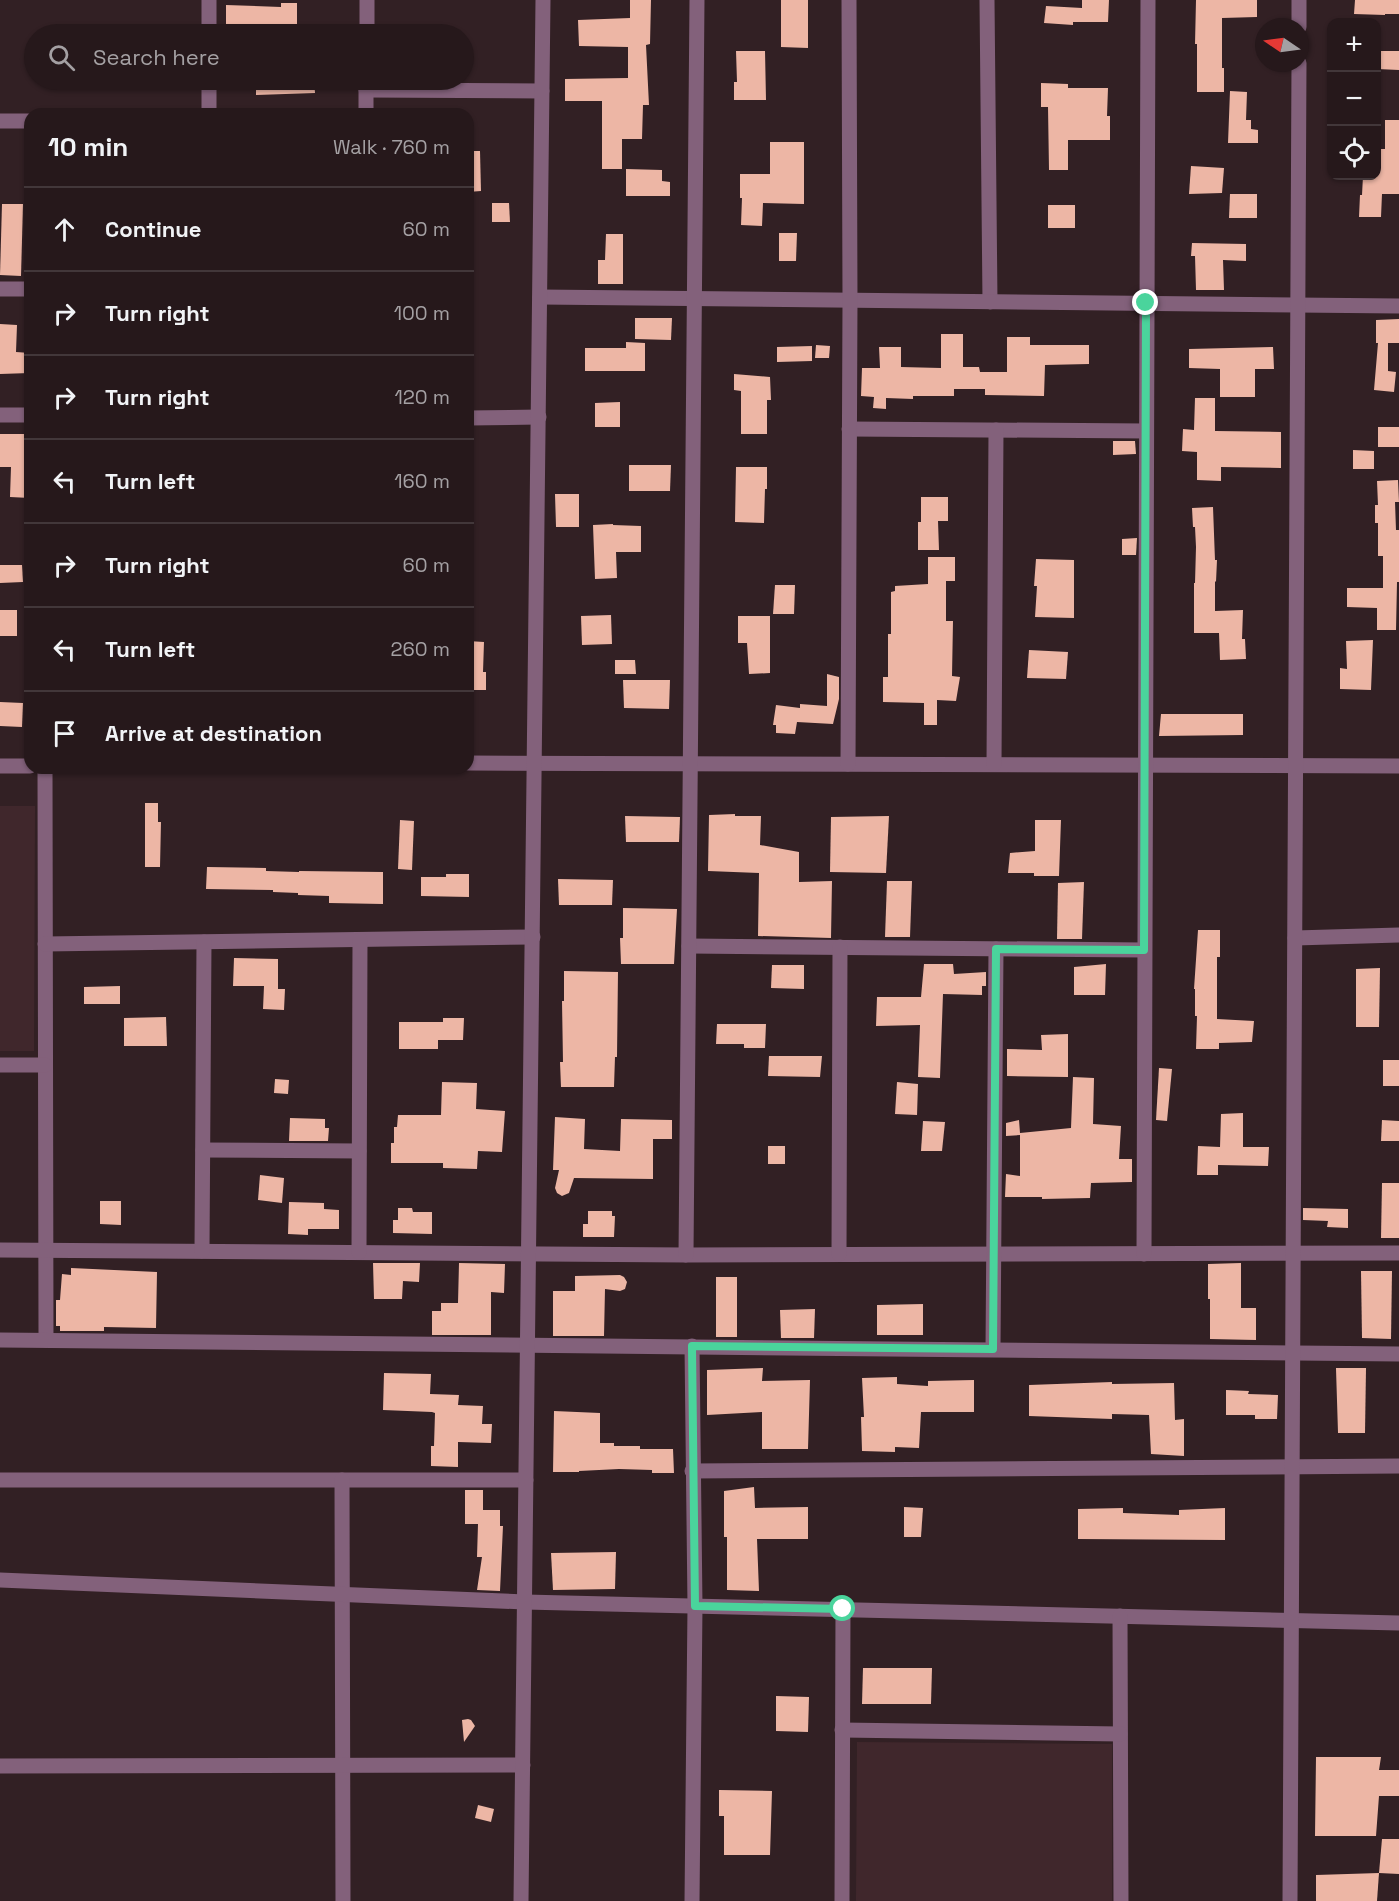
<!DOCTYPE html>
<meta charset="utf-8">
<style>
:root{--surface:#26181b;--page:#2e2124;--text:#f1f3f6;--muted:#a4a0a3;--line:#42373a}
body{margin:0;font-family:"Space Grotesk",sans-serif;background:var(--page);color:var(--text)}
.controls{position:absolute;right:18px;top:18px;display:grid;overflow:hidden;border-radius:12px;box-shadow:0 2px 4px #0004}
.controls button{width:54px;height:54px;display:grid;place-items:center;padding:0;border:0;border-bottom:2px solid var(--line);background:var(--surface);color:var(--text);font:30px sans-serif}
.compass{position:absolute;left:1255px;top:18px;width:54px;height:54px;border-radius:50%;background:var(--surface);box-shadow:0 2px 4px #0004;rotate:283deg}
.stop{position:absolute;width:18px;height:18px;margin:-14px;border:4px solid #4ad49c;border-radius:50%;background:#fff}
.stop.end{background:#4ad49c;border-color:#fff;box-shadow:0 2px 6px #0008}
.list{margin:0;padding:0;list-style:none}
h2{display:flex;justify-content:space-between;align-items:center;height:78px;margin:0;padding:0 24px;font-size:26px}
h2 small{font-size:20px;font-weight:400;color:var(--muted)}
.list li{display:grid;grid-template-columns:39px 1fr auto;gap:18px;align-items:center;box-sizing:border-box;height:84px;padding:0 24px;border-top:2px solid var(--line)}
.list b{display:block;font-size:22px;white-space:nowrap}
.list em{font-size:20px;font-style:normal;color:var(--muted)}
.icon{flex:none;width:33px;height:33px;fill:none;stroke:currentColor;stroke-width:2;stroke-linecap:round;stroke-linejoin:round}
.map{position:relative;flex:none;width:1399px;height:1901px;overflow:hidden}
.search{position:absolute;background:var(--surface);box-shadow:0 2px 4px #0004;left:24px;top:24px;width:450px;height:66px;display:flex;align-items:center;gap:15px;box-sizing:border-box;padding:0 21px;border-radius:33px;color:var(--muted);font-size:22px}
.panel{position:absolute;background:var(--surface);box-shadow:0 2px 4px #0004;left:24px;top:108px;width:450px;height:666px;border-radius:18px}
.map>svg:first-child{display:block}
.built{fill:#40272c}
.building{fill:#edb6a5}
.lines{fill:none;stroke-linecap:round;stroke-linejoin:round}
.street{stroke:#83617b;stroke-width:15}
.route{stroke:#4ad49c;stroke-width:8}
</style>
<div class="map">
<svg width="1399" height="1901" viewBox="0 0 1399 1901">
<rect width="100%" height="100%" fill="#322024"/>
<g class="built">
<polygon points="0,806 35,806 34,1051 0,1051"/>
<polygon points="857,1742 1112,1744 1112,1901 856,1901"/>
</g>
<g class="building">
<polygon points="630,0 651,0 650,44 646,45 649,105 643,105 642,139 622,139 622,169 602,169 602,101 565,101 565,79 628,78 628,47 579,46 578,20 630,18"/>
<polygon points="781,0 808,0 808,48 781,47"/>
<polygon points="1082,0 1109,0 1108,22 1073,22 1073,25 1044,23 1046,6 1082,8"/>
<polygon points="1196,0 1257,0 1257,17 1222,18 1222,68 1224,68 1224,92 1197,92 1197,44 1195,44"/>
<polygon points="1355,0 1399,0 1399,14 1385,14 1385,15 1354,14"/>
<polygon points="281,3 297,3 297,25 278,25 278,27 226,26 226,5 281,7"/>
<polygon points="736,51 765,51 766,100 734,100 734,82 737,82"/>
<polygon points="1377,51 1399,51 1399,70 1377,69"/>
<polygon points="256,80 314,80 315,93 256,95"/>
<polygon points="1041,83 1068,84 1068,88 1108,88 1107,116 1110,116 1110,140 1068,140 1068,170 1049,170 1048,107 1041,107"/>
<polygon points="1230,91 1247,92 1246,120 1251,120 1251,129 1258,130 1258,143 1228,143"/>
<polygon points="1385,120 1399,120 1399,194 1382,194 1381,217 1359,217 1360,195 1362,195 1363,176 1377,176 1377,149 1385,149"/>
<polygon points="770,142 804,142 804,204 763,203 762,226 741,225 742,198 740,198 740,174 770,174"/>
<polygon points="468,151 480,151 481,191 468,192"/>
<polygon points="1191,166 1224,168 1222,193 1189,194"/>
<polygon points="626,169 662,170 662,181 670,182 670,196 626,196"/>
<polygon points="1230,194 1257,194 1257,218 1229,218"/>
<polygon points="492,203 509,203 510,222 492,222"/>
<polygon points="2,204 23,204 21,276 0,275"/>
<rect x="1048" y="205" width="27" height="23"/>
<polygon points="779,233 797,233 796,261 779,261"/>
<polygon points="606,234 623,234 623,284 598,284 598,260 605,260"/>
<polygon points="1192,243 1246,244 1246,261 1223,260 1224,290 1196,290 1195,256 1191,256"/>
<polygon points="635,318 672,318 671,340 635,339"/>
<polygon points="1399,319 1399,343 1388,343 1388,371 1396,372 1394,392 1374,390 1378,343 1376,343 1376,320"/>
<polygon points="0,324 17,325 16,352 30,353 30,373 0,374"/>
<polygon points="941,334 963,334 963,367 979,367 980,372 1007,372 1007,337 1030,337 1030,345 1089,345 1089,364 1045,365 1044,396 985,395 985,389 954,389 954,396 913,396 913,399 886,398 886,409 873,408 874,397 861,396 862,368 880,368 879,347 901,347 901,367 941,368"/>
<polygon points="626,342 645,343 645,371 585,371 585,348 626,348"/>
<polygon points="816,345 830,346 829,358 815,358"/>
<polygon points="812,346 812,361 777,362 777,347"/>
<polygon points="1273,347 1274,369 1255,369 1255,397 1220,397 1220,369 1189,368 1189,349"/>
<polygon points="734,374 770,377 771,400 767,400 767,434 741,434 741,391 734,390"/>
<polygon points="1195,398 1215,398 1215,431 1281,432 1281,468 1221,467 1221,481 1197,480 1197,452 1182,451 1183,429 1194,430"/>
<polygon points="620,402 620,427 595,427 595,403"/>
<rect x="1378" y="427" width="21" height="20"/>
<polygon points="0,434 29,434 28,478 30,478 30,498 10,497 11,467 0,467"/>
<polygon points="1113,441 1135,441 1136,454 1113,455"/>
<polygon points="1353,450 1374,451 1374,469 1353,469"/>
<polygon points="629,465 671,465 670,491 629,491"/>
<polygon points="736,467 767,467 767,489 765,489 764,523 735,522"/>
<polygon points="1398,480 1399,502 1395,502 1396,530 1399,530 1399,582 1397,582 1396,630 1377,630 1377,608 1347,607 1347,588 1383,588 1383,556 1378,556 1378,523 1375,523 1375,505 1378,505 1377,481"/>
<polygon points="555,494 579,494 579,527 556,527"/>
<polygon points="921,497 948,497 948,521 938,521 939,550 918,550 918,522 921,522"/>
<polygon points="1213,507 1215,560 1217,560 1216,582 1215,581 1215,611 1243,610 1242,639 1245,639 1246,659 1220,660 1219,633 1194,633 1194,583 1195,583 1196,547 1195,527 1193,527 1192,508"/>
<polygon points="613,524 613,525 641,526 641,552 616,552 617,578 595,579 593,525"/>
<polygon points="1137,538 1136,555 1122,555 1122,539"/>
<polygon points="928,557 955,557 955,581 946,581 946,621 953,621 952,676 960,677 956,701 937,700 937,725 924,725 924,703 883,702 883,677 888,677 888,634 891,634 891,592 895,591 895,586 928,584"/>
<polygon points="1036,559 1074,560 1074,618 1035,617 1037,586 1034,586"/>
<polygon points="0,565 22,565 23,582 0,583"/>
<polygon points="775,585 795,585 794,614 773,614"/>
<rect x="0" y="610" width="17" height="26"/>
<polygon points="611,615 612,644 582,645 581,616"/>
<polygon points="738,616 770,616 770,673 749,674 747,643 738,643"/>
<polygon points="1373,640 1371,690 1340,689 1340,668 1347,669 1346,641"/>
<polygon points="468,641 484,642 483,672 486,672 486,690 469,690 470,660 468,659"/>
<polygon points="1029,650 1068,652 1066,679 1027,678"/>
<polygon points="615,660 635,660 636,674 615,674"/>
<polygon points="827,674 839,677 839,699 833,724 797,722 795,734 776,733 776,725 773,725 776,705 800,708 800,704 827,706"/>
<polygon points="623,680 670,680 669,709 624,708"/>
<polygon points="0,702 23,703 22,727 0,726"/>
<polygon points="1161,714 1243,714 1243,735 1159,736"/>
<polygon points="145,803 158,803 158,822 161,822 160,867 145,867"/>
<polygon points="735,814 735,816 761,816 760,845 799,852 799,882 832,881 831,938 758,936 759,873 708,871 709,815"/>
<polygon points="625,816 680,817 679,842 626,842"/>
<polygon points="889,816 886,873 830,872 831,817"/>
<polygon points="400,820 414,821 412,870 398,869"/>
<polygon points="1035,820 1061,820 1059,876 1034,876 1034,873 1008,873 1010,853 1035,851"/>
<polygon points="207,867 266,868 266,871 299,872 299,871 383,872 383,904 329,903 329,896 298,895 298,893 273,892 273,890 206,889"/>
<polygon points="446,874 469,874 469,897 421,896 421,877 446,877"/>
<polygon points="558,879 613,880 612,905 559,905"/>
<polygon points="887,881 912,881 910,937 885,937"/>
<polygon points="1084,882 1082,939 1057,939 1058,883"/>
<polygon points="623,908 677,909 674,964 621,964 620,938 623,938"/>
<polygon points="1198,930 1220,930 1220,957 1217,957 1217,1019 1254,1021 1252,1042 1219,1043 1219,1049 1196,1049 1197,1016 1195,1016 1195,989 1194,989"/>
<polygon points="234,958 278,959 278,989 285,989 284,1010 263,1009 264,986 233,986"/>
<polygon points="924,964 953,964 954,974 986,972 986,986 982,986 982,995 943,994 940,1078 918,1077 920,1025 876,1026 877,997 921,997"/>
<polygon points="1106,964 1105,995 1074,995 1074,967"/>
<polygon points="772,965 804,965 804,989 771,988"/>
<polygon points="1380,968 1379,1027 1356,1027 1356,969"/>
<polygon points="564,971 618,972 617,1057 615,1057 614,1087 561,1087 560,1062 563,1062 562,1001 564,1001"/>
<polygon points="120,986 120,1004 84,1004 84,987"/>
<polygon points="166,1017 167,1046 124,1046 124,1018"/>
<polygon points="443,1018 464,1018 463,1040 438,1040 438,1049 399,1049 399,1022 443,1022"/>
<polygon points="717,1024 766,1024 765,1048 744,1048 744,1044 716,1044"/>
<polygon points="1068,1034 1068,1077 1007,1076 1007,1049 1042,1050 1041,1035"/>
<polygon points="769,1056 822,1056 820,1077 768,1076"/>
<rect x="1383" y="1060" width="16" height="26"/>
<polygon points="1159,1068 1172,1069 1167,1121 1156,1120"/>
<polygon points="1073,1077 1094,1078 1093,1124 1121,1126 1119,1159 1132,1159 1132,1182 1091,1183 1090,1198 1042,1199 1042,1197 1005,1197 1006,1174 1020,1176 1020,1135 1006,1136 1006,1123 1019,1120 1020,1133 1071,1128"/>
<polygon points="275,1079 289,1080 288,1094 274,1093"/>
<polygon points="442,1082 477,1083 476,1109 505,1111 502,1152 478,1151 477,1169 443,1168 443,1163 391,1163 391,1143 394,1143 394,1127 397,1127 398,1115 441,1115"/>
<polygon points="897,1082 918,1084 917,1115 895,1114"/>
<polygon points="1243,1113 1243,1147 1269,1147 1268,1166 1218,1165 1218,1175 1197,1175 1198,1146 1220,1147 1221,1114"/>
<polygon points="555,1117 585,1119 584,1149 620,1151 621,1119 672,1120 672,1139 653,1139 653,1179 574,1178 569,1193 562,1196 557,1193 555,1188 559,1170 553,1170"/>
<polygon points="290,1118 325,1119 325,1128 329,1128 328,1141 289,1141"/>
<polygon points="1382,1120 1399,1121 1399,1141 1381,1141"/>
<polygon points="923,1121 945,1122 942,1151 921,1151"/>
<rect x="768" y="1146" width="17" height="18"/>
<polygon points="260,1175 284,1178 282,1203 258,1200"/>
<polygon points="1382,1183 1399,1183 1399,1238 1381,1238"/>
<polygon points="100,1201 121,1201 121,1225 100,1224"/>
<polygon points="289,1202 324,1203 324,1209 339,1210 339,1229 308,1229 308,1235 288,1234"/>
<polygon points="398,1208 412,1208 413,1212 432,1212 432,1234 393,1233 393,1220 398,1220"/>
<polygon points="1303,1208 1348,1209 1348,1228 1327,1227 1328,1221 1303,1220"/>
<polygon points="588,1211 612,1211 612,1216 615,1216 614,1237 583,1237 583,1224 588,1224"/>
<polygon points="373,1263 420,1263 419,1282 403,1281 402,1299 374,1299"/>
<polygon points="459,1263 505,1264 504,1293 491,1292 491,1335 432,1335 432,1311 441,1311 441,1303 458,1303"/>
<polygon points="1241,1263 1241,1308 1256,1308 1256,1340 1210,1339 1210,1299 1208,1299 1208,1264"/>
<polygon points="71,1268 157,1272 156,1328 104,1327 104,1331 60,1331 60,1326 56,1326 56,1300 60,1300 62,1274 71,1275"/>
<polygon points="1361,1271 1392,1271 1391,1339 1362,1338"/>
<polygon points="620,1275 624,1277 627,1282 625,1289 620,1291 605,1289 604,1336 553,1336 553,1291 575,1291 575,1276"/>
<rect x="716" y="1277" width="21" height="60"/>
<polygon points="923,1304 923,1335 877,1335 877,1305"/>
<polygon points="815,1309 814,1338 781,1338 780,1310"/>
<polygon points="763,1368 762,1381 810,1380 808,1449 762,1449 762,1412 707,1415 707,1370"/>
<polygon points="1336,1368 1366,1368 1365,1433 1338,1433"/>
<polygon points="384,1373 431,1374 430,1394 459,1395 458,1405 483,1406 482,1424 492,1424 491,1443 458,1442 458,1467 431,1466 431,1446 434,1446 435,1413 432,1412 383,1410"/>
<polygon points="897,1377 897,1384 928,1386 928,1381 974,1380 974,1412 921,1412 919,1448 895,1447 895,1452 862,1451 861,1417 864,1417 862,1378"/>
<polygon points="1112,1382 1112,1384 1174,1383 1175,1420 1184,1419 1184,1456 1151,1454 1149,1415 1112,1414 1112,1419 1029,1416 1029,1385"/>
<polygon points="1226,1390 1249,1391 1248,1394 1278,1395 1277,1419 1255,1419 1255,1415 1226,1415"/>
<polygon points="554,1411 600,1413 600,1443 614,1443 614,1446 640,1446 640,1449 673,1449 674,1473 652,1473 652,1470 619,1469 579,1471 579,1472 553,1472"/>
<polygon points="754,1487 755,1508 808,1507 808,1539 757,1539 759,1591 727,1590 727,1537 724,1537 724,1491"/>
<polygon points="465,1490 483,1490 483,1510 500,1510 500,1526 503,1526 500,1591 477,1590 482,1557 477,1557 478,1524 465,1524"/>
<polygon points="904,1507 923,1508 921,1537 904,1537"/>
<polygon points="1123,1508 1123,1513 1179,1515 1179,1510 1225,1508 1225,1540 1078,1539 1078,1509"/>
<polygon points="616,1552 615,1589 553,1590 551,1553"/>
<polygon points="863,1668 932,1668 931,1704 862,1704"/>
<polygon points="776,1696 809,1697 808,1732 776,1731"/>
<polygon points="468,1719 471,1720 475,1726 464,1742 462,1720"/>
<polygon points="1316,1757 1381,1757 1379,1770 1399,1770 1399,1796 1379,1796 1376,1836 1315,1836"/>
<polygon points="719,1790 772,1791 770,1855 724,1855 724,1816 719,1816"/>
<polygon points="478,1805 494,1809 491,1822 475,1818"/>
<polygon points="1382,1839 1399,1839 1399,1874 1379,1873"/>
<polygon points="1379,1873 1377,1901 1316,1901 1316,1875"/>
</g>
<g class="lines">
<g class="street">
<polyline points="987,0 990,302"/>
<polyline points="1299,27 1299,0"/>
<polyline points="209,34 209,0"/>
<polyline points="367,34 367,0"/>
<polyline points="366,90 542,91"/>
<polyline points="209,114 209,80"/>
<polyline points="366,114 366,80"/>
<polyline points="0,121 30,121"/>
<polyline points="0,289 30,289"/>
<polyline points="540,297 1399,306"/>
<polyline points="0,415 30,415"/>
<polyline points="468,418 539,417"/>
<polyline points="849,429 1146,431"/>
<polyline points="468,763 1399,766"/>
<polyline points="848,764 850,301 849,0"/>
<polyline points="994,764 996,430"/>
<polyline points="0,766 30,766"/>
<polyline points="45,768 46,1340"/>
<polyline points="1295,938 1399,935"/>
<polyline points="45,944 533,937"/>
<polyline points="689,946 1144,950"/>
<polyline points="0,1065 45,1065"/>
<polyline points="203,1150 359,1151"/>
<polyline points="0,1250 686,1255 1399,1253"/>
<polyline points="202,1251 204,942"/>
<polyline points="359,1252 360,940"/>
<polyline points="839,1254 840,947"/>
<polyline points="1144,1254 1148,0"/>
<polyline points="686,1255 697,0"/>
<polyline points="0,1340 1399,1354"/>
<polyline points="993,1349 996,949"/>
<polyline points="692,1471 1399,1466"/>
<polyline points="0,1480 526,1480"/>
<polyline points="342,1480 343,1901"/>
<polyline points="0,1580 525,1602 1399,1623"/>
<polyline points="1120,1616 1121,1901"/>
<polyline points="842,1730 1120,1734"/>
<polyline points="0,1766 523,1765"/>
<polyline points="521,1901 543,0"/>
<polyline points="692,1901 695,1606 692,1346"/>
<polyline points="842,1901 843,1609"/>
<polyline points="1290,1901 1299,63"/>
</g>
</g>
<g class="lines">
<polyline class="route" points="843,1609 695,1606 692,1346 993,1349 996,949 1144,950 1146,303"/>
</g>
</svg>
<div class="controls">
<button>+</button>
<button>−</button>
<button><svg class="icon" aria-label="locate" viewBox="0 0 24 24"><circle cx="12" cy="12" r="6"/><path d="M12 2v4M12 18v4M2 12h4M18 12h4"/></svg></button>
</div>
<svg class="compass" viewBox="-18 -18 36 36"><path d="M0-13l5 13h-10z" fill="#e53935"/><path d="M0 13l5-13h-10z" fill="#a4a0a3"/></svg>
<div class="stop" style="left:843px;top:1609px"></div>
<div class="stop end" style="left:1146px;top:303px"></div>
<div class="search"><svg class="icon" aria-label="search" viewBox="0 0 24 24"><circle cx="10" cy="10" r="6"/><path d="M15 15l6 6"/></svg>Search here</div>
<section class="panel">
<h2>10 min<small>Walk · 760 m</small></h2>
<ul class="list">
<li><svg class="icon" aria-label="ahead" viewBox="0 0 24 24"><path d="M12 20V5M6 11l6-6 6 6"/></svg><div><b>Continue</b></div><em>60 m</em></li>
<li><svg class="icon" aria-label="right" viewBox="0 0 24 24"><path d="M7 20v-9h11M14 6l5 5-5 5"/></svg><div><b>Turn right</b></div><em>100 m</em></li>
<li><svg class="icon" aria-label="right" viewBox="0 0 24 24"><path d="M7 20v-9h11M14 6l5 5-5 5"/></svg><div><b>Turn right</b></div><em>120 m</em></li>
<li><svg class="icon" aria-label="left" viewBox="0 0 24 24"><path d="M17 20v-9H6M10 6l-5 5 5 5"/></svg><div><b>Turn left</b></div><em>160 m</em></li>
<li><svg class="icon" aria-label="right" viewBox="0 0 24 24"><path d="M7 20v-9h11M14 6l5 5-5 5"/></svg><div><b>Turn right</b></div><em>60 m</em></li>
<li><svg class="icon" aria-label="left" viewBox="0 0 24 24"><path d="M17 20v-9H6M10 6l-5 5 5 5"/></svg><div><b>Turn left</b></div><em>260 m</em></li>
<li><svg class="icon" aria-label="arrive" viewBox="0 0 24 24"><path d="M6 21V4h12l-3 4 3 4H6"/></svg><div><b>Arrive at destination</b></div></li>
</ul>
</section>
</div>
